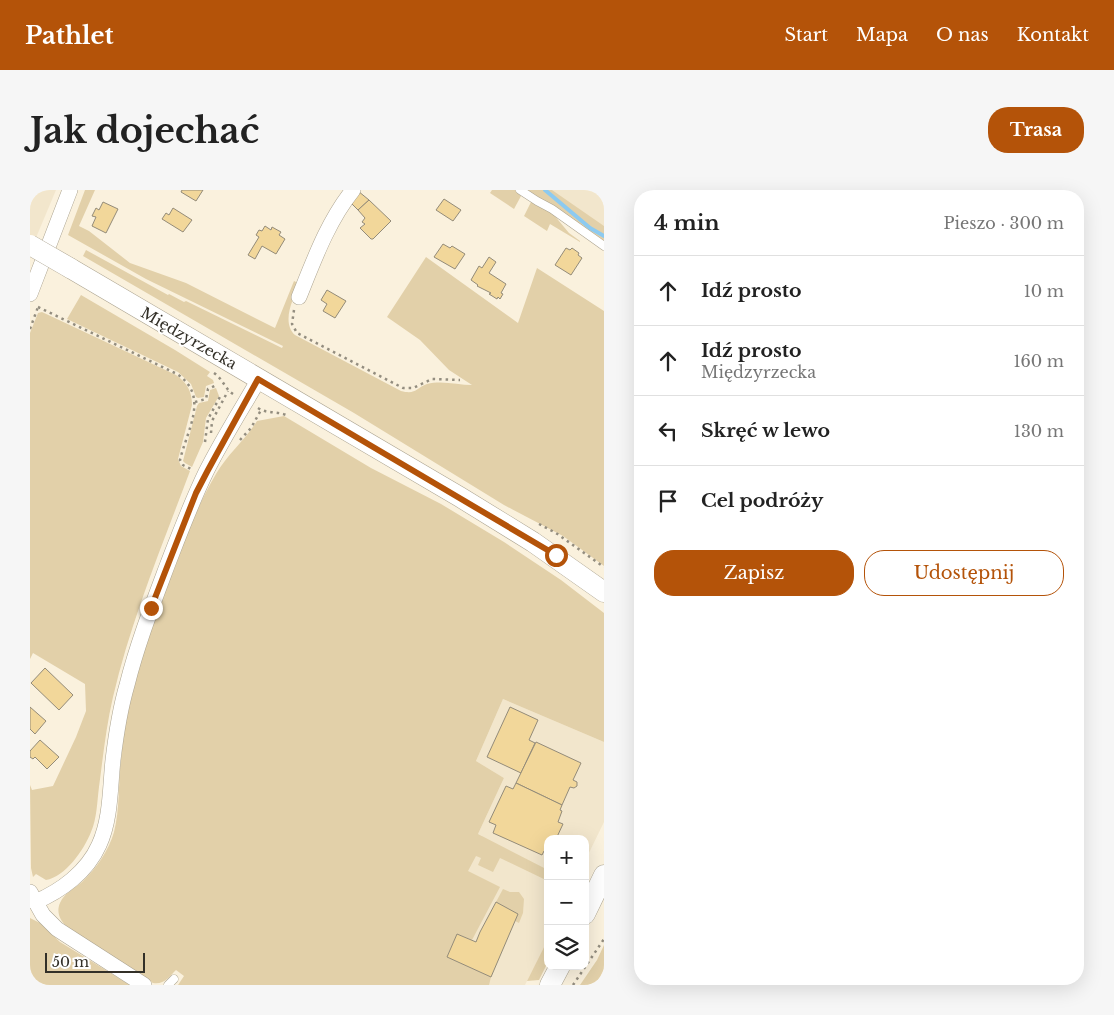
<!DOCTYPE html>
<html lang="pl">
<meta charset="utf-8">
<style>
:root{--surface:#fff;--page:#f6f6f6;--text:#222;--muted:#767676;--line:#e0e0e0;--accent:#b45309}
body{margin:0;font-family:"Libre Baskerville",serif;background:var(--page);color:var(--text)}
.controls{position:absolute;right:15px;bottom:15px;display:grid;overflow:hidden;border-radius:10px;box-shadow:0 5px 20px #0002}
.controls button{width:45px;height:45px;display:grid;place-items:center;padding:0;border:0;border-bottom:1px solid var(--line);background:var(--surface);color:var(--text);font:25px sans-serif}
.scale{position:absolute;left:15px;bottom:12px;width:100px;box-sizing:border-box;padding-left:5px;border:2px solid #333028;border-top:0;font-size:14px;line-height:18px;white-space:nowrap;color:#333028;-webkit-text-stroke:4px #fff;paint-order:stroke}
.stop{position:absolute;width:15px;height:15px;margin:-11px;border:4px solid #b45309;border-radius:50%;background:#fff}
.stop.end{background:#b45309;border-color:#fff;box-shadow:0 1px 5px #0008}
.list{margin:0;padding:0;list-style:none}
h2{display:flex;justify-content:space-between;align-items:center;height:65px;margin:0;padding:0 20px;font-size:21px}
h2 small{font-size:16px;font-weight:400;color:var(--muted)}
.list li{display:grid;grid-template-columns:32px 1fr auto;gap:15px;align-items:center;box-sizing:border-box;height:70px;padding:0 20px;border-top:1px solid var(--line)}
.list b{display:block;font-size:19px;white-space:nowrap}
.list p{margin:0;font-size:16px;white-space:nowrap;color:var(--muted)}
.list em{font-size:16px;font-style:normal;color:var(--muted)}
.actions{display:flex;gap:10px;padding:15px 20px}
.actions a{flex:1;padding:11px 0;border:1px solid var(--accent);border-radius:20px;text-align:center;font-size:18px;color:var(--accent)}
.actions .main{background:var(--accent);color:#fff}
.icon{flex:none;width:28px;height:28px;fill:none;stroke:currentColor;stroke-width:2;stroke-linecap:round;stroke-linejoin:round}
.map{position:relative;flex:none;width:574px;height:795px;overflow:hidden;border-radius:20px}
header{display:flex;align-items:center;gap:30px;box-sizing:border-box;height:70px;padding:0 25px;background:var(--accent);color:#fff}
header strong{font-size:24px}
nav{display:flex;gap:28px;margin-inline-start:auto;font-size:18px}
.intro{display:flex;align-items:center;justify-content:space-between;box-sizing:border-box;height:120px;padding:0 30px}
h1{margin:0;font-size:35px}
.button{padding:12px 22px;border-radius:20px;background:var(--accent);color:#fff;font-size:18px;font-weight:700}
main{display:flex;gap:30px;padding:0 30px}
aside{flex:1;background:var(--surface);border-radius:20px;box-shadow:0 5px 20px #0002}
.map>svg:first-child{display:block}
.built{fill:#f2e6cc}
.green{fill:#e2d0a9}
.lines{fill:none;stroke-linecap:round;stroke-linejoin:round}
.stream{stroke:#8ccaf0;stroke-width:4}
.building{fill:#f2d79a;stroke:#938b79}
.service-casing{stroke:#aca491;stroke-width:9}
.minor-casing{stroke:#aca491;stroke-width:16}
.secondary-casing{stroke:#aca491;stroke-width:21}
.path{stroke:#938d7f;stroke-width:2.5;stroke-dasharray:2.5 4;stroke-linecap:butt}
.service{stroke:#fff;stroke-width:8}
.minor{stroke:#fff;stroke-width:15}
.secondary{stroke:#fff;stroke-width:20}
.secondary-bridge-casing{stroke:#aca491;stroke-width:21;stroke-linecap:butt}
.secondary-bridge{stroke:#fff;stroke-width:20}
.route{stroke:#b45309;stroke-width:6}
.labels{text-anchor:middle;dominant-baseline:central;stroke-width:4;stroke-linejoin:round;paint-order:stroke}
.street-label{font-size:15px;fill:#333028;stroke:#fff}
</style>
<header>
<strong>Pathlet</strong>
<nav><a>Start</a><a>Mapa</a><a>O nas</a><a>Kontakt</a></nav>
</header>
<div class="intro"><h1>Jak dojechać</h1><a class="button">Trasa</a></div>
<main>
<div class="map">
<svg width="574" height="795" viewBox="0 0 574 795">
<rect width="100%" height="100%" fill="#faf1dd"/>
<g class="built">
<polygon points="0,0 26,0 0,62"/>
<polygon points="521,0 574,0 574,36 571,35"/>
<polygon points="473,509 574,552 574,632 555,671 555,649 518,649 518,749 495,795 459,795 393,762 452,646 448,644 474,588 446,571"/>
</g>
<g class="green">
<path d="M55 0H65L49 36 59 41 100 73 156 93 245 138 264 91 270 94C263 108 251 132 265 145L371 201C386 205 386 198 397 194 412 190 428 195 442 195L419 180 390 150 357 127 396 67 488 133 507 78 574 121V376L533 346 474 315 324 223 53 66 56 60 138 105 139 104 154 112 156 111 252 158 253 156 116 89 38 45Z"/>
<polygon points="462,0 485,0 491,6 484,19 460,3"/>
<polygon points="497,0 522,0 574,36 574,51 534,23"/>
<polygon points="501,12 514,17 524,25 539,43 550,51 550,52 520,34 517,41 494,26"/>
<polygon points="51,105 145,160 180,182 177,186 183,190 184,193 176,196 174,207 168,208 166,207 161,194 148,182 37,129"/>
<path d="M12 122 146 185C157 193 162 201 162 215L148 269 151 276 160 281C132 356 101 430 83 507 76 537 73 567 69 597 67 612 67 628 61 642 54 660 35 687 16 690L6 684 3 687 1 678 0 595 2 600 23 596 46 547 56 521 55 494 3 463 0 469V143L8 123Z"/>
<polygon points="186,198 189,206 176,228 173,252 162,277 155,273 153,271 167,216 169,213 178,211 180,200"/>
<path d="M254 226 341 278 411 314 474 352 531 390 574 423V552L473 509 446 571 474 588 448 644 518 680V691L470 668 463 682 448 675 451 668 446 666 438 681 470 697 442 750 427 744 417 767 461 787 459 795H148L154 786 146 780C139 787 134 795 123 793L36 736C30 730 26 722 30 713 34 703 44 699 52 692 66 679 79 660 84 642 90 619 88 594 91 570 93 545 98 520 104 496 114 451 132 406 149 363 160 337 171 309 186 284 197 265 215 250 227 231Z"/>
<polygon points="473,699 480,702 489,702 494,709 493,723 489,733 485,731 487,724 466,712"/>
<polygon points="0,728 10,733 30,752 100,795 0,795"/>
<polygon points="518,749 518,772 509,790 497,791"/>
<polygon points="574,755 574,779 566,795 550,795 567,770"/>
</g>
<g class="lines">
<polyline class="stream" points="515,0 560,38 574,46"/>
</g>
<g class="building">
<polygon points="152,0 173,0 166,11 151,2"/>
<polygon points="328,1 339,10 328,20 319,11"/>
<polygon points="414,9 431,20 423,31 406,20"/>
<polygon points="339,10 361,31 343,49 341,49 330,38 335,34 332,32 335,28 328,20"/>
<polygon points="73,12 88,19 76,43 62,36 66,27 62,26 66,18 69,20"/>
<polygon points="143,18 162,30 153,42 132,29 136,23 139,25"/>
<polygon points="235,36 241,40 242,37 251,42 249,45 255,49 246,64 232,56 225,69 218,65 229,47 226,45 229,40 232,41"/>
<polygon points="413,54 420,58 422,56 435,64 425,79 404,67"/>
<polygon points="536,58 540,60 542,58 549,63 548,65 552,68 541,85 525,75"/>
<polygon points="459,67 466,72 459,83 476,94 471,103 473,104 470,109 468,107 467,109 459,104 461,103 447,96 448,95 441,90 449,76 452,78"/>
<polygon points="297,100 316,111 305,128 293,121 297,114 291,110"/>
<polygon points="15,478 43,505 29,520 1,493"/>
<polygon points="0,517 16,531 5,544 0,539"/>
<polygon points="480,517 508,530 499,550 505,553 491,583 457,567"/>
<polygon points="10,550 29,567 17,579 5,567 3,569 0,567 0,561"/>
<polygon points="506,552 551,573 543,590 547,592 547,596 544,598 540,597 532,615 486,593"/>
<polygon points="486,593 532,615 530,620 532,621 528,632 533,634 526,649 518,649 518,661 514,661 512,665 463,643 466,635 459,632 476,596 483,599"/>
<polygon points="466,712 488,724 461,787 417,767 427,744 446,752 450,742"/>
</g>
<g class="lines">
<g class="service-casing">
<g id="service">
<polyline points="490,0 507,11 522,19 574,56"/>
<polyline points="138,795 144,789"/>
</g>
</g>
<g class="minor-casing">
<g id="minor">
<polyline points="0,104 40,0"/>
<path d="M269 107C284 70 298 31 323 0"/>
<polyline points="0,702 13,725 27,739 114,795"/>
<path d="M5 712C31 701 57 682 69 655 81 629 80 598 83 570 86 545 90 519 97 495 107 455 122 416 137 376 149 345 161 313 176 282 192 250 211 220 229 189"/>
</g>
</g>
<g class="secondary-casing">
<g id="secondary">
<polyline points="40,78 430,307 503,352 574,402"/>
<polyline points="555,724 574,685"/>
<polyline points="520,795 530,776"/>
</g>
</g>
<g class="path">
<path d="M8 117 147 184C180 206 157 240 150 270L153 275 163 280"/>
<polyline points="264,120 262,134 267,143 373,198 383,198 402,189 430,190"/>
<polyline points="0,139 8,117"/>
<path d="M184 183C193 189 195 199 203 204"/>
<polyline points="165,212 176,209 178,199 187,195"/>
<path d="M228 218C237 224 246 221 256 225"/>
<polyline points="181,243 182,231 198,201"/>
<polyline points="210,250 221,238 231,220"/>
<polyline points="175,252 178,229 191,205"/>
<polyline points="509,334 526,343 574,377"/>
<polyline points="543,795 574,749"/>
</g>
<use href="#service" class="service"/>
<use href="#minor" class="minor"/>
<use href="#secondary" class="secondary"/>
<g class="secondary-bridge-casing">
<polyline id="secondary-bridge" points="0,55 40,78"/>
</g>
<use href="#secondary-bridge" class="secondary-bridge"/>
</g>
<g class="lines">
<polyline class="route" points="121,418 166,303 178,280 228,189 526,365"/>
</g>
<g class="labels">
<g class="street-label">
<text transform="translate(159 148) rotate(30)">Międzyrzecka</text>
</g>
</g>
</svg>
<div class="controls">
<button>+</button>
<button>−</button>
<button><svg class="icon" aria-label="layers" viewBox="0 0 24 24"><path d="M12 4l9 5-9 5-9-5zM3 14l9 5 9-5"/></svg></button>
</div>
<div class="scale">50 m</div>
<div class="stop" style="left:526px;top:365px"></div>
<div class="stop end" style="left:121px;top:418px"></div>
</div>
<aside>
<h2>4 min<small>Pieszo · 300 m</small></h2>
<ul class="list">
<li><svg class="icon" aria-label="ahead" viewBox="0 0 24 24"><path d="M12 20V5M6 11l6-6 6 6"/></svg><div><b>Idź prosto</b></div><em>10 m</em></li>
<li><svg class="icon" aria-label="ahead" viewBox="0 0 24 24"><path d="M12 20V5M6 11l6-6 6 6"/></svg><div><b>Idź prosto</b><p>Międzyrzecka</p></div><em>160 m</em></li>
<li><svg class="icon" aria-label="left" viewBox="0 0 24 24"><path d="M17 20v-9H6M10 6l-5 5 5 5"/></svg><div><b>Skręć w lewo</b></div><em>130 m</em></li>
<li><svg class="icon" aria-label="arrive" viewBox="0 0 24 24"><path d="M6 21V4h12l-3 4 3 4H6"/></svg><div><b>Cel podróży</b></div></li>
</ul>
<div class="actions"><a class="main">Zapisz</a><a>Udostępnij</a></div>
</aside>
</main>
